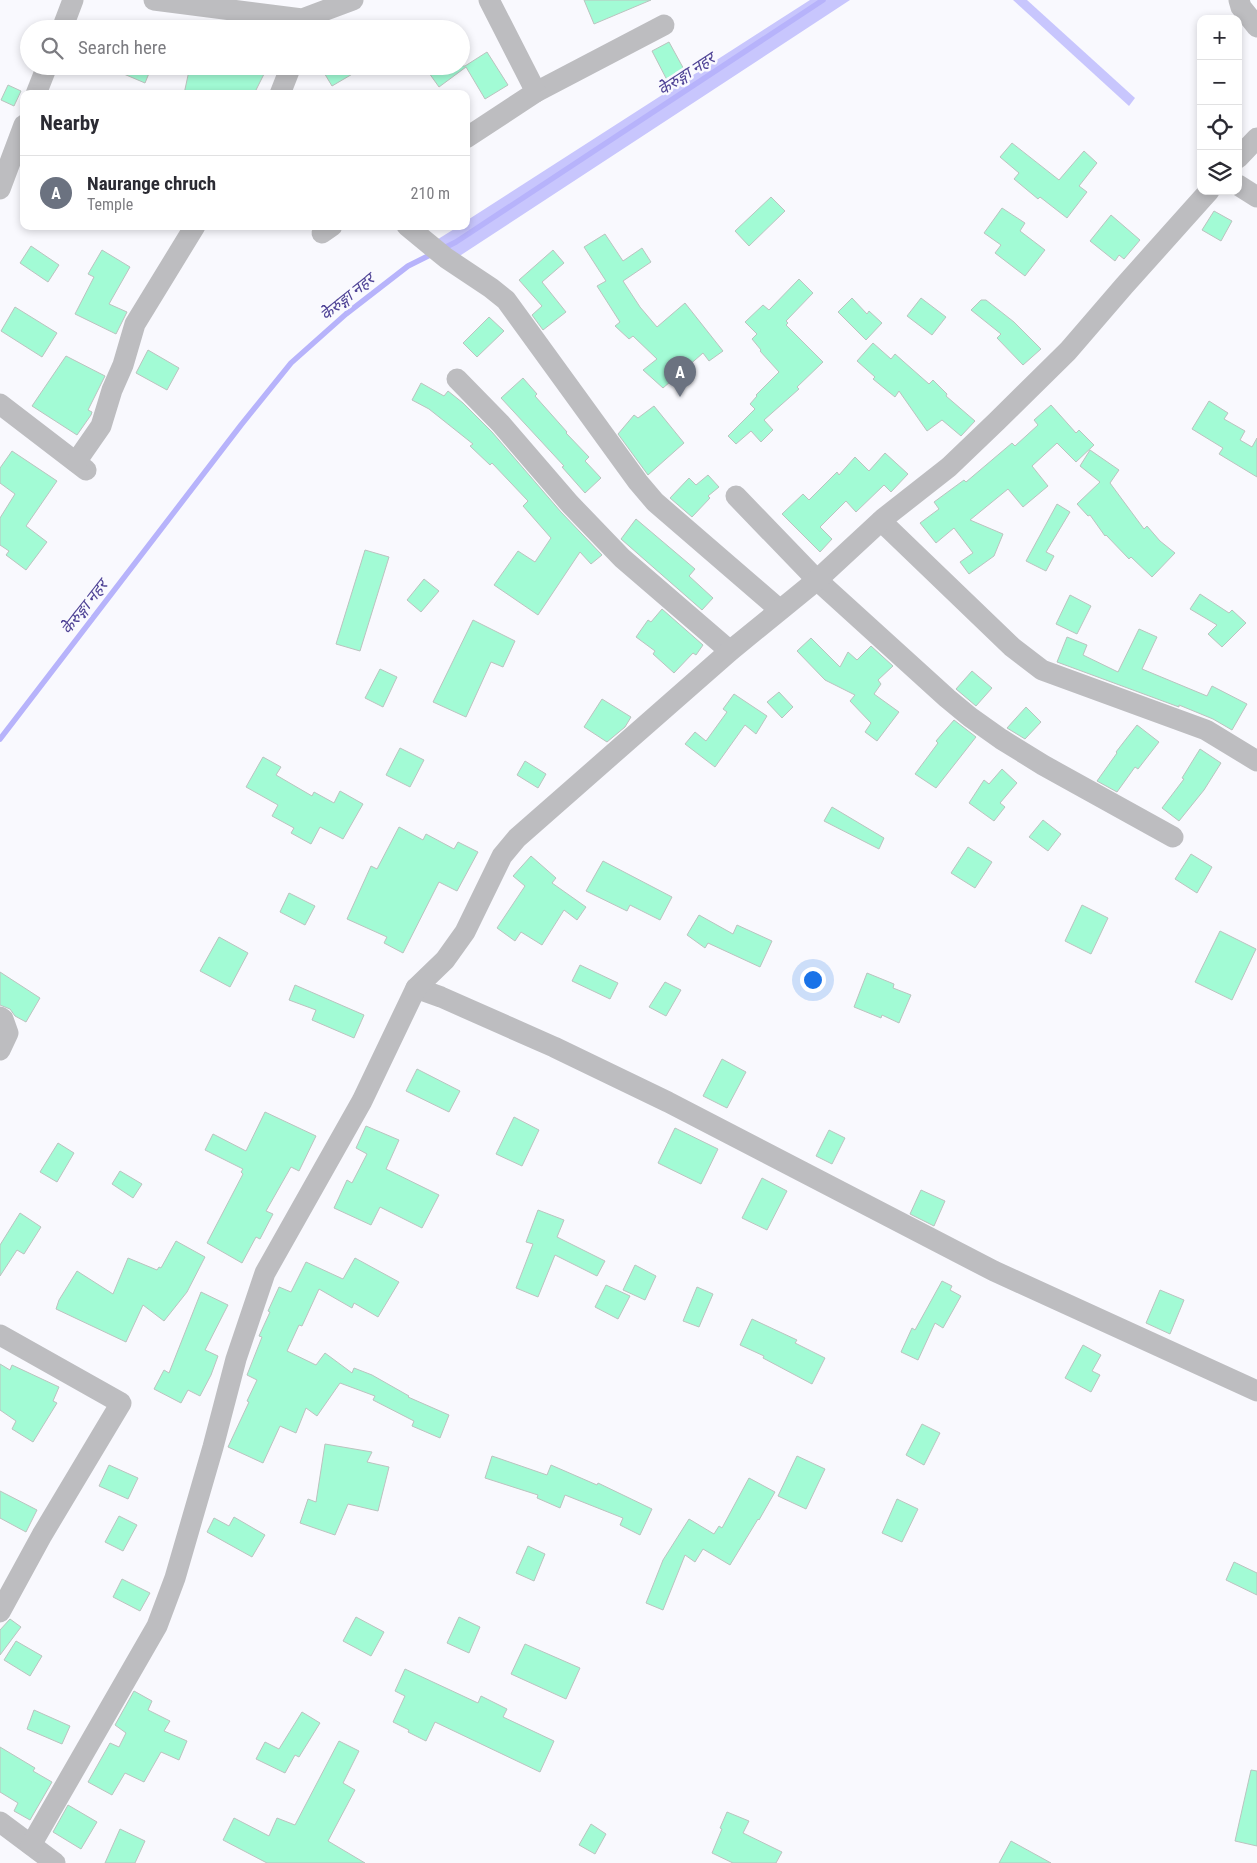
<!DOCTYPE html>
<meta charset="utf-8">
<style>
:root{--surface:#fff;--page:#f2f2f3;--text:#2b2b33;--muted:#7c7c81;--line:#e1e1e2;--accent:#13825f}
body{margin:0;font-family:"Roboto Condensed","Noto Sans Devanagari",sans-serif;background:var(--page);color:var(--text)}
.controls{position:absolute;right:15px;top:15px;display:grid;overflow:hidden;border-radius:10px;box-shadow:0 2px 8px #0003}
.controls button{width:45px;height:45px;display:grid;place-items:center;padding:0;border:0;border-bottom:1px solid var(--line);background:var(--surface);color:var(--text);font:25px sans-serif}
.you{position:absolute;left:812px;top:979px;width:18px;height:18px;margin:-12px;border:4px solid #fff;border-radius:50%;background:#1a73e8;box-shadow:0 0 0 8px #1a73e833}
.badge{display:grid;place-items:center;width:32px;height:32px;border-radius:50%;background:var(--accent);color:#fff;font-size:16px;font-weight:700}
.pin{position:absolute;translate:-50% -41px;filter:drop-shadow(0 1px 2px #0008)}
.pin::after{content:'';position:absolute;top:26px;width:18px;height:15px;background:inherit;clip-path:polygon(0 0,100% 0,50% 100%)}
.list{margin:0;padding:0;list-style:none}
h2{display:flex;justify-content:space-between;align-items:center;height:65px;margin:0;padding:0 20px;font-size:21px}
h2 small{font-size:16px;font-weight:400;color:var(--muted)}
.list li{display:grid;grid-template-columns:32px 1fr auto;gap:15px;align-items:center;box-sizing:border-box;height:75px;padding:0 20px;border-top:1px solid var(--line)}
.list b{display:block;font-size:19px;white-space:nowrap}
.list p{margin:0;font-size:16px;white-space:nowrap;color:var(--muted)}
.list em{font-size:16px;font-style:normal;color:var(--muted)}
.icon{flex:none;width:28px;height:28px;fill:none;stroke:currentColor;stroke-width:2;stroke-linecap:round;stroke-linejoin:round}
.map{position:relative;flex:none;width:1257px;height:1863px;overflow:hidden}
.search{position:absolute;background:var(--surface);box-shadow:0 2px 8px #0003;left:20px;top:20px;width:450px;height:55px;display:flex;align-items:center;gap:12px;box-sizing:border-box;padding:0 18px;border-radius:28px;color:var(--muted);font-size:19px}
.panel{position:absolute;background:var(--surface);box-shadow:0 2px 8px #0003;left:20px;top:90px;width:450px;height:140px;border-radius:10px}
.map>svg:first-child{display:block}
.green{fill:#c8c6fd}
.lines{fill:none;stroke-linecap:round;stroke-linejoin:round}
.stream{stroke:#b7b3fb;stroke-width:5.5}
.building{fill:#a2fbd5;stroke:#bbc3bf}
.minor{stroke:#bdbdc0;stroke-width:21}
.labels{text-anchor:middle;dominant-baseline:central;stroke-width:5;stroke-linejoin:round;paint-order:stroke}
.water-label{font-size:16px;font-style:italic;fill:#4f4396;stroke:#f9f9fe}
</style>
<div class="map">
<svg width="1257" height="1863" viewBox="0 0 1257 1863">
<rect width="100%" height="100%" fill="#f9f9fe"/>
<g class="green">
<polygon points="810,0 850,0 458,257 435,241 459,226 466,226 466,221"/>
<polygon points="1013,0 1027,0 1135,98 1129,106"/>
</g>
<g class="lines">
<g class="stream">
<polyline points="442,249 456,242 823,0"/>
<polyline points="0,739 241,425 291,363 346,314 408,266 434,253"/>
</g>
</g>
<g class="building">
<polygon points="584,0 651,0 594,24"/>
<polygon points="669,42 686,73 668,82 652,51"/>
<polygon points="487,52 508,85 485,99 466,67 439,87 424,66 465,66"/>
<polygon points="105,66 152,66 145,83"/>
<polygon points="190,66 268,66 254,94 184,94"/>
<polygon points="320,66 366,66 332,86"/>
<polygon points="8,85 21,91 14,106 1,100"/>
<polygon points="1012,143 1059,180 1084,151 1097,163 1079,186 1087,192 1067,218 1040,197 1038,199 1014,179 1019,173 1000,157"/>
<polygon points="771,197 785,211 749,246 735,231"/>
<polygon points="1002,208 1025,223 1020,231 1045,250 1025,276 995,253 1001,245 984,233"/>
<polygon points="1214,211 1232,221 1221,241 1202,230"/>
<polygon points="1111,215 1140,240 1124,259 1119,255 1115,261 1090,241"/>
<polygon points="605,234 623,261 642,248 651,262 623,281 640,307 657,327 685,303 723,351 709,361 703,353 663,388 643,370 657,359 633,336 629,339 615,326 620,322 597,286 606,281 584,247"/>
<polygon points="31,246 59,265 48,282 20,263"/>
<polygon points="102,250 130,267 109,304 127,312 116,334 75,314 94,277 88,274"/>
<polygon points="553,250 564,263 542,282 566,312 543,330 532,315 542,306 519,280"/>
<polygon points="799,279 813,293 786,321 788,323 786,325 823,362 797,387 799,389 764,420 773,430 761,442 751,431 736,444 728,436 755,409 750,404 757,396 756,395 779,372 760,351 761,350 752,339 757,334 745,322 763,305 769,310"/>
<polygon points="852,298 867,314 869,311 882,323 866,340 838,312"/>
<polygon points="921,298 946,317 932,335 907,316"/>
<polygon points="981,300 986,300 1014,322 1041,349 1023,365 997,338 1001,334 971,310"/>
<polygon points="15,307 57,333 42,357 1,331"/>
<polygon points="489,317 504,331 477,357 463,343"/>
<polygon points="873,343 891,359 895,354 929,384 933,380 947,394 946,396 975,421 961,436 942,420 927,431 899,391 895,397 873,379 875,377 857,361"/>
<polygon points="148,350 179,368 167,390 136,373"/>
<polygon points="66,356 105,376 88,410 92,412 91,415 77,435 32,406"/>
<polygon points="523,378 537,394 535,396 567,432 566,433 589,457 585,461 601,478 585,493 562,467 564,466 501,398"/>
<polygon points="421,383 444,396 448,391 463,403 492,432 561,512 602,555 591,564 580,552 538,615 494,585 518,551 535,562 551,538 523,506 528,501 492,463 490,465 470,446 473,444 429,409 412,400"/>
<polygon points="1209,401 1228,413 1224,419 1245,431 1240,440 1252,447 1257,438 1257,477 1219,454 1223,448 1192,429"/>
<polygon points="1051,405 1076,433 1079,430 1094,445 1076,462 1057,443 1032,466 1048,486 1023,507 1008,489 970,520 1003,534 994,556 969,574 960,562 973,553 954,528 936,543 920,523 939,509 934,502 964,480 966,482 1012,443 1015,446 1038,425 1034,420"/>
<polygon points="654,406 684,443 648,475 618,434 634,415 638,418"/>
<polygon points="1090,450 1119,470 1110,483 1144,529 1147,526 1160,541 1175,553 1152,577 1131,557 1129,559 1106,535 1105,536 1090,515 1088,516 1077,504 1100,482 1080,466"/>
<polygon points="12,451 57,481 26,526 47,542 26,570 6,555 9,551 0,545 0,518 15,494 0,483 0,468"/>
<polygon points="885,453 908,474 891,492 884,485 856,512 846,501 820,527 832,539 820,552 782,514 803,494 809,500 837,472 839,475 855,457 869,471"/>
<polygon points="708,475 719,487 708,496 710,498 692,517 670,498 689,478 696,485"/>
<polygon points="1057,504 1070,512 1046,552 1054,556 1046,571 1026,561"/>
<polygon points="636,519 695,569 689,576 713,598 702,610 621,539"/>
<polygon points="365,550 389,557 360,651 336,644"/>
<polygon points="424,579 439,591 421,612 407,600"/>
<polygon points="1200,594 1229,613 1232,610 1246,623 1222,647 1208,634 1217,625 1190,609"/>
<polygon points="1070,595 1091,606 1077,634 1056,624"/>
<polygon points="662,609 703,645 696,655 693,653 674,673 653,654 655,651 636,637 648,620 651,622"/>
<polygon points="473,620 515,641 503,667 491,662 466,717 433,702"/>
<polygon points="1139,629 1157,637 1142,669 1207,696 1212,686 1247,704 1232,730 1213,719 1179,705 1179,707 1057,662 1067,637 1087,645 1083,655 1118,672"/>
<polygon points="811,638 840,667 848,652 857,660 871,646 893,666 878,680 881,684 874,694 899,712 877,741 865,732 871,723 850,701 855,695 825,680 797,651"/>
<polygon points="380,669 397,677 383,707 365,698"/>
<polygon points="972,671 992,688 976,706 956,689"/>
<polygon points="779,692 793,707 782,718 767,702"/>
<polygon points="734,694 767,716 756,734 745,725 715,767 685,744 695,732 706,741 727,712 723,709"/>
<polygon points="602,699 631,717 625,727 607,742 584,727"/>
<polygon points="1026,707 1041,722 1025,739 1007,728"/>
<polygon points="954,720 976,737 936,788 915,774 938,743 936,741"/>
<polygon points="1137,725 1159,742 1138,769 1135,767 1117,792 1097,781 1117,753 1116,752"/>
<polygon points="400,748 424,760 410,787 386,775"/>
<polygon points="1200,749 1221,763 1204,790 1179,821 1162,808 1184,779 1182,778"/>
<polygon points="263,757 281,767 276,775 312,796 314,792 334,803 340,791 363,804 343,839 320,827 311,844 291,833 294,828 272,816 278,805 246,787"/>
<polygon points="525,761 546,774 538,788 517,775"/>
<polygon points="1002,769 1017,783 1000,803 1005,807 994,821 969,803 984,780 989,784"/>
<polygon points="832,807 884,838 879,849 824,821"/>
<polygon points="1043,820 1061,834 1048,851 1029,837"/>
<polygon points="399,827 423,840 426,834 454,849 458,842 478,852 457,891 439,882 403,953 384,943 387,937 347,919 371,866 377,869"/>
<polygon points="968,847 992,862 975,888 951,873"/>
<polygon points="1191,854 1212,867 1197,893 1175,879"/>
<polygon points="531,856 556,878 552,883 586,907 577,920 564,910 542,945 521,932 515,941 497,928 525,886 513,876"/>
<polygon points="603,861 672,897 660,920 630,905 627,911 586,891"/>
<polygon points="289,893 315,906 305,925 280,912"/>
<polygon points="1082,905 1108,918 1091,954 1065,941"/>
<polygon points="699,915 733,934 737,925 772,941 760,967 708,943 705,948 687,935"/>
<polygon points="1220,931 1256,949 1232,1000 1195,982"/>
<polygon points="219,937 248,953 230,987 200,971"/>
<polygon points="580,965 618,983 610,999 572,981"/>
<polygon points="0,972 40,998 26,1022 15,1016 10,1009 0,1005"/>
<polygon points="867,973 894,984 893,988 911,995 899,1023 882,1015 881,1018 854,1007"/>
<polygon points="665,982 681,990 666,1016 649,1007"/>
<polygon points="295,985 364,1015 354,1038 312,1020 316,1010 289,1000"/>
<polygon points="722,1059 746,1072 727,1108 703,1096"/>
<polygon points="417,1069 460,1091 449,1112 406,1091"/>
<polygon points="265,1112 316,1136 299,1171 291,1167 266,1211 273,1214 260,1239 256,1237 242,1263 207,1243 243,1174 241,1172 243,1169 205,1150 213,1134 246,1151"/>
<polygon points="514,1117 539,1130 522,1166 496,1154"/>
<polygon points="366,1126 399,1140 386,1169 439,1195 422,1228 380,1207 371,1225 334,1208 347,1180 352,1183 367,1154 356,1148"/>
<polygon points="675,1128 718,1149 701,1184 658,1163"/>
<polygon points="829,1130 845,1138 832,1164 816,1156"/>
<polygon points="58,1143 74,1153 57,1182 40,1172"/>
<polygon points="120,1171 142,1184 133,1198 112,1184"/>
<polygon points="762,1178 787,1191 767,1230 742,1218"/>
<polygon points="921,1190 945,1201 934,1226 910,1214"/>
<polygon points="538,1210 564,1220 557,1237 605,1261 597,1276 555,1255 538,1297 516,1288 533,1244 526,1242"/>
<polygon points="20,1213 41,1227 24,1254 17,1250 0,1276 0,1245"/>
<polygon points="176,1241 205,1257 187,1292 164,1321 143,1305 126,1342 56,1309 59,1300 77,1271 113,1294 128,1258 157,1270 159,1267 161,1268"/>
<polygon points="355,1258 399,1282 378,1317 354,1303 352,1308 319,1289 302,1326 299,1325 287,1351 316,1365 325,1353 352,1373 354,1368 372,1375 409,1396 408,1397 449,1415 440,1438 412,1426 414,1421 373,1400 375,1396 340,1383 317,1416 306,1408 296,1433 280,1426 263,1463 228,1447 249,1402 247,1401 257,1380 247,1375 262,1337 259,1336 270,1312 268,1311 279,1287 291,1292 306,1262 343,1279"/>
<polygon points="635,1265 656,1276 645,1300 623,1290"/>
<polygon points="942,1281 952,1286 950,1290 961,1296 943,1328 935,1323 918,1360 901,1352 912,1328 915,1330"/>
<polygon points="606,1285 630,1296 618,1319 595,1307"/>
<polygon points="697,1287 713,1294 699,1327 683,1321"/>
<polygon points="1160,1290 1184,1300 1170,1334 1146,1323"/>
<polygon points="201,1292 228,1305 205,1350 218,1356 211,1375 200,1396 188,1390 181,1403 154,1389 164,1370 169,1373"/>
<polygon points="752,1319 797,1340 795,1343 825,1358 812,1384 763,1358 764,1356 740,1345"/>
<polygon points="1083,1345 1101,1355 1092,1371 1100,1375 1091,1392 1065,1378"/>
<polygon points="0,1364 10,1370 12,1365 59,1387 53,1401 57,1403 33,1442 12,1429 16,1421 0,1410"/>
<polygon points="922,1424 940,1433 924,1465 906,1455"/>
<polygon points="325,1444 372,1452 367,1462 389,1467 378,1511 348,1504 335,1535 300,1523 308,1499 316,1502"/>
<polygon points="492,1456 547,1475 551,1465 597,1485 598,1483 652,1509 640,1535 620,1525 623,1518 565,1495 560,1508 537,1498 538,1495 485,1478"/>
<polygon points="797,1456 825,1469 806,1509 778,1496"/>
<polygon points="109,1465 138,1478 128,1499 99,1486"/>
<polygon points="749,1478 775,1492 759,1520 758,1519 730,1565 703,1549 695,1562 685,1555 663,1610 646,1603 663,1560 689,1519 714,1534 719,1526 722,1528"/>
<polygon points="0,1491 37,1510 26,1532 0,1518"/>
<polygon points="897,1499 918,1509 902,1542 882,1533"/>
<polygon points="119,1516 137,1525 123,1551 105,1542"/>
<polygon points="234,1517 265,1535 252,1557 207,1532 214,1518 229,1526"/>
<polygon points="528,1546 545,1554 534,1581 516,1573"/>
<polygon points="1234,1562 1257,1573 1257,1595 1226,1580"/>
<polygon points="122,1579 150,1593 140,1611 113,1597"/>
<polygon points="356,1617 384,1632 371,1656 343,1641"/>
<polygon points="459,1617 480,1627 469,1653 447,1643"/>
<polygon points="10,1619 21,1627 0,1655 0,1630"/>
<polygon points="16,1641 42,1656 30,1676 4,1660"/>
<polygon points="525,1644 580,1668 566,1699 511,1674"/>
<polygon points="405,1669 478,1703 481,1696 507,1709 503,1717 554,1741 540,1772 435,1722 426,1741 408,1732 409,1730 393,1722 405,1696 395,1691"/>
<polygon points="134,1691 152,1701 148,1710 170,1721 164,1731 187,1741 179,1760 161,1752 144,1782 125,1773 112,1795 88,1782 110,1743 119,1747 126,1733 115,1725"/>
<polygon points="34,1710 70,1726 62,1744 27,1729"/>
<polygon points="302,1712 320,1723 299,1757 295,1755 285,1773 256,1759 265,1742 279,1749"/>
<polygon points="339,1741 359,1751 343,1783 355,1790 328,1841 365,1863 267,1863 223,1840 234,1818 269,1836 277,1818 295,1825"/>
<polygon points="0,1747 35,1768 33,1771 52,1782 30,1820 14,1811 18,1803 0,1792"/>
<polygon points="1251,1770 1257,1771 1257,1846 1235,1841"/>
<polygon points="68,1805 97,1822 81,1849 53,1832"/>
<polygon points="727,1812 749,1821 743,1833 782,1852 776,1863 733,1863 712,1853 722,1829 720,1828"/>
<polygon points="591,1824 606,1834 595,1854 579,1845"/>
<polygon points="120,1829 145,1841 135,1863 105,1863"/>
<polygon points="1011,1841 1051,1863 999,1863"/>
</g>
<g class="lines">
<g class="minor">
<polyline points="154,0 302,19 353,0"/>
<polyline points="1239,0 1241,7 1257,27"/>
<polyline points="62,29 73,0"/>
<polyline points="536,92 664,25"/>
<polyline points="36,94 47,66"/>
<polyline points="280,94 291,66"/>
<polyline points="466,138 536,92 489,0"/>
<polyline points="1238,158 1257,138"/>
<polyline points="1238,185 1257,197"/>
<polyline points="0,189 24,125"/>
<polyline points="407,226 446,258 491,288 506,300 638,482 655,502 780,610"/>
<polyline points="322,233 332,226"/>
<polyline points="457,379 501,424 570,504 622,558 730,651"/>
<polyline points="0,404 86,470"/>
<polyline points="76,462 101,426 112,390 123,365 135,324 195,226"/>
<polyline points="736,496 817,580 947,698 970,717 1001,739 1043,765 1173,837"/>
<polyline points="881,521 1012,647 1042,670 1206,730 1257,761"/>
<polyline points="416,988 441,997 554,1047 668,1102 994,1271 1257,1391"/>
<polyline points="0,1017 3,1019 8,1033 0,1050"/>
<polyline points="0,1335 121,1403 42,1535 0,1612"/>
<polyline points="0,1822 55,1863"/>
<polyline points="31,1845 157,1626 175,1578 213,1447 236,1359 265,1273 362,1101 416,988 445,960 465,932 502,856 517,838 730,651 817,580 884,518 949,467 997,421 1068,351 1124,286 1209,191"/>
</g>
</g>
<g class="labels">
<g class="water-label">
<text transform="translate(686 74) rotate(-33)">केेरुङ्गा नहर</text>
<text transform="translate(347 297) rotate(-39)">केेरुङ्गा नहर</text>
<text transform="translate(84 607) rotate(-52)">केेरुङ्गा नहर</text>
</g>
</g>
</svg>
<div class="controls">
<button>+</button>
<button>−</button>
<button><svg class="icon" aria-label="locate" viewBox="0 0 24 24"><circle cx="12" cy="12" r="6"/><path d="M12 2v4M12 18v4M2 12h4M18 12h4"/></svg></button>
<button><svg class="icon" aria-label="layers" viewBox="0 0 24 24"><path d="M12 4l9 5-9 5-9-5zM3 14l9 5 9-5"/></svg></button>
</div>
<div class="you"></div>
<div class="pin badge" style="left:680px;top:397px;background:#6b7280">A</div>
<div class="search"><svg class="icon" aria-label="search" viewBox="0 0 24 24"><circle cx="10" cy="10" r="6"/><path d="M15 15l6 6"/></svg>Search here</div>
<section class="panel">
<h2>Nearby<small></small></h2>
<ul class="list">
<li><span class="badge" style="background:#6b7280">A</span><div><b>Naurange chruch</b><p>Temple</p></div><em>210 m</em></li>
</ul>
</section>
</div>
